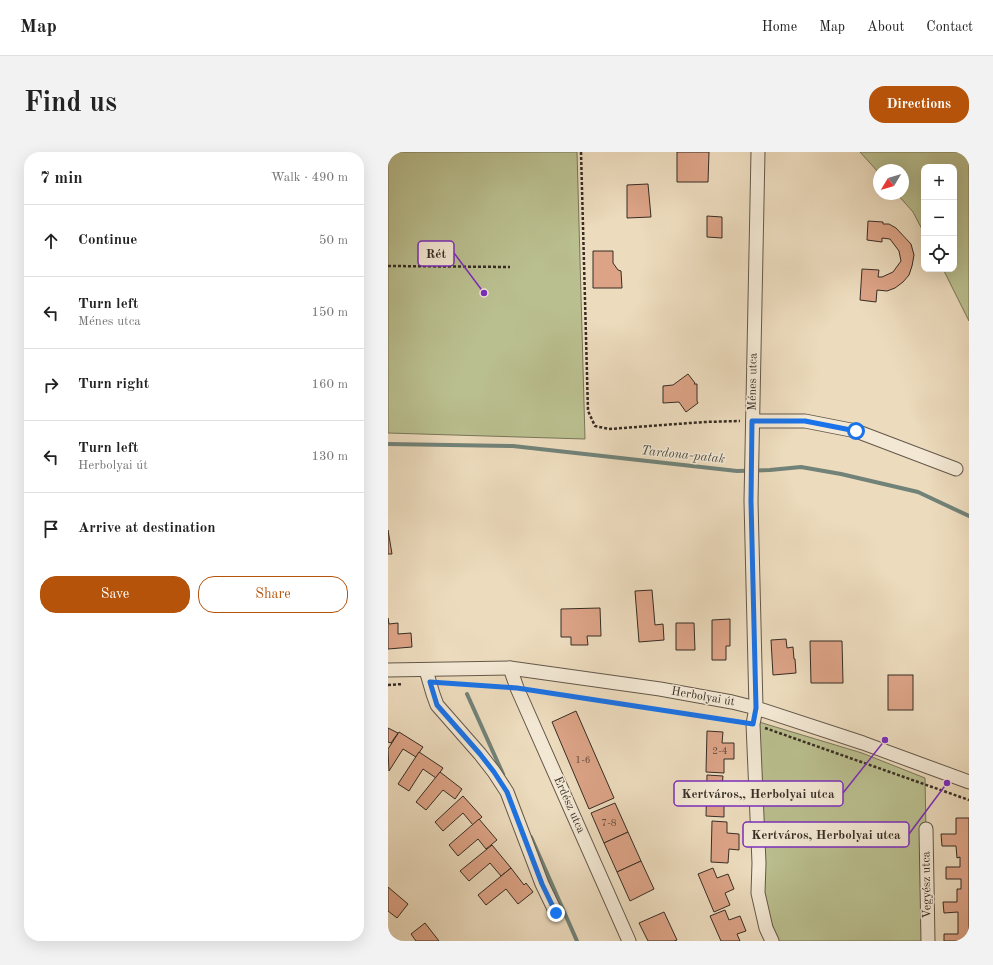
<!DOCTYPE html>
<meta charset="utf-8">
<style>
:root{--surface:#fff;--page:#f2f2f2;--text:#222;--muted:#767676;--line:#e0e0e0;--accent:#b45309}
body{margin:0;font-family:"Old Standard TT",serif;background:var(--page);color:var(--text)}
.controls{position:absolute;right:12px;top:12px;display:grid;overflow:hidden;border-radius:8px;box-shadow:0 4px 16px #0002}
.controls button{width:36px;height:36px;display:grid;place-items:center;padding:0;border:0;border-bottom:1px solid var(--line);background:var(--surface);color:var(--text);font:20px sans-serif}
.compass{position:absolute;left:485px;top:12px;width:36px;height:36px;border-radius:50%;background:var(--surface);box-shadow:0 4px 16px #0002;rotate:232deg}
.stop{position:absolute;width:12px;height:12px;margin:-9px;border:3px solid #1a73e8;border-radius:50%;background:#fff}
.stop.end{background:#1a73e8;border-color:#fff;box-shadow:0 1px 4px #0008}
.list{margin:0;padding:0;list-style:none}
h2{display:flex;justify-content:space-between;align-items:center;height:52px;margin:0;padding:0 16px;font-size:17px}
h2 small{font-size:13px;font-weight:400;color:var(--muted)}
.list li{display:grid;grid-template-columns:26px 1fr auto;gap:12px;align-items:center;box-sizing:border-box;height:72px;padding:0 16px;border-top:1px solid var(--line)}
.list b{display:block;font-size:15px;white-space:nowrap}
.list p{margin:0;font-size:13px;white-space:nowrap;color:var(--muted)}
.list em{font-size:13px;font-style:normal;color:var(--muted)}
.actions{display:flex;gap:8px;padding:12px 16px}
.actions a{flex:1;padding:9px 0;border:1px solid var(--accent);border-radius:16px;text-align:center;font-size:14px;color:var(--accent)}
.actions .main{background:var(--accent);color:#fff}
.icon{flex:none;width:22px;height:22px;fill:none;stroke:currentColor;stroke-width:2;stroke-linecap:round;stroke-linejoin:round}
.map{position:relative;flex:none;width:581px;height:789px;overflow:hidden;border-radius:16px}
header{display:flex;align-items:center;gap:24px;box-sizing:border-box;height:56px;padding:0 20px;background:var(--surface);border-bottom:1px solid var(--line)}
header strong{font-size:19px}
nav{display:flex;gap:22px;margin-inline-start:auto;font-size:14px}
.intro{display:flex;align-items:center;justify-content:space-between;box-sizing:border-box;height:96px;padding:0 24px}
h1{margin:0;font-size:28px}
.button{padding:10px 18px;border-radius:16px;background:var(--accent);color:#fff;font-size:14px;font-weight:700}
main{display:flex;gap:24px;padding:0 24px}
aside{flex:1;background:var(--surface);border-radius:16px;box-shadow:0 4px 16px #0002}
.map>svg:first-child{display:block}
.green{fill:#babf8f;stroke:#78765a}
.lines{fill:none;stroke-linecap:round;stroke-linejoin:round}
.stream{stroke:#718278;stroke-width:4}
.building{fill:#dca386;stroke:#362d24}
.street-casing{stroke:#64584a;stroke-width:15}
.path{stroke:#362d24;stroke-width:2.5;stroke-dasharray:3 2;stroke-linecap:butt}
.street{stroke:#f3e8d4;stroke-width:13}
.route{stroke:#1a73e8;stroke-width:5}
.labels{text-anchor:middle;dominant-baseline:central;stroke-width:3;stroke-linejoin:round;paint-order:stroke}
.number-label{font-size:10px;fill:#604a3c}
.street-label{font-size:12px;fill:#362d24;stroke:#f3e8d4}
.water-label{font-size:13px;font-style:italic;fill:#4f5047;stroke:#f3e8d4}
.leader{fill:none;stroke:#7b2cbf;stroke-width:1.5}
.callout-dot{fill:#7b2cbf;stroke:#f3e8d4;stroke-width:1.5}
.callout{fill:#f3e8d4;stroke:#7b2cbf;stroke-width:1.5}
.callout-label{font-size:13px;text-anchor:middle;font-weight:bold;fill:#362d24}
</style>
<header>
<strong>Map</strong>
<nav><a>Home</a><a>Map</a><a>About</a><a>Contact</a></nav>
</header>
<div class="intro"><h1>Find us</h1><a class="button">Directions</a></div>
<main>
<aside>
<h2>7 min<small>Walk · 490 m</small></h2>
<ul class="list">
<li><svg class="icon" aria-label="ahead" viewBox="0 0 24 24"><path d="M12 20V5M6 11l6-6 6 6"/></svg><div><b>Continue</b></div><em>50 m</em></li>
<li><svg class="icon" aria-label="left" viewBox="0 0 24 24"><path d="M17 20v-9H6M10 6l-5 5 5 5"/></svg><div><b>Turn left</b><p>Ménes utca</p></div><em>150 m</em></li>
<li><svg class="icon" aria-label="right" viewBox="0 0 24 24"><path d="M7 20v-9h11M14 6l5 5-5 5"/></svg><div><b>Turn right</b></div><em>160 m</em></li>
<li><svg class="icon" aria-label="left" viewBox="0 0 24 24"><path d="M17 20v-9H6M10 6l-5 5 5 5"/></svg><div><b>Turn left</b><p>Herbolyai út</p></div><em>130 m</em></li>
<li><svg class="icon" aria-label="arrive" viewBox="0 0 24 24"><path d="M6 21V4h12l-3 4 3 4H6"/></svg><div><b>Arrive at destination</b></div></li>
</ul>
<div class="actions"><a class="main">Save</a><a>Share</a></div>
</aside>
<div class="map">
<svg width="581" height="789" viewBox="0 0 581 789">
<rect width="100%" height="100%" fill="#ecdbbd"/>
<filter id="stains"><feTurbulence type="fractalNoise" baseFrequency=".005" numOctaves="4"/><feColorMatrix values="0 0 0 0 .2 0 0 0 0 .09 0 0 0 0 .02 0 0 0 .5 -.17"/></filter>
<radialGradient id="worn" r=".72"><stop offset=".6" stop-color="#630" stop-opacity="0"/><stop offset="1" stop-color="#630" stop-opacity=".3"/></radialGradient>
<g class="green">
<polygon points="0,0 189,0 197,287 0,281"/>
<polygon points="472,0 581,0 581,169 555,117 566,117 566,15 536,15 536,81 525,60 509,42 515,42 515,18 491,18 491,21"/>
<polygon points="371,570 474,601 537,626 540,789 384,789 370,741"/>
</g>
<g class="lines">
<g class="stream">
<polyline points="0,292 125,294 349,319 382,318 413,315 453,322 530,340 581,364"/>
<polyline points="79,542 115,622"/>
<polyline points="143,685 189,789"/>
</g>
</g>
<g class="building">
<polygon points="289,0 321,0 320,30 289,30"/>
<polygon points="260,32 263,65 239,66 239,33"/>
<polygon points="319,64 334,65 334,86 319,85"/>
<polygon points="480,69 495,70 495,72 501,72 508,76 523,92 526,103 524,114 521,123 515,130 507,136 499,139 489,138 488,150 472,148 474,117 491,118 490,125 494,125 505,120 513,109 511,99 502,87 494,86 494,90 479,88"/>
<polygon points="205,99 225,99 225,111 230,118 233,119 234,136 205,136"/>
<polygon points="300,222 307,231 306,232 309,232 309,249 310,251 298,260 291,250 275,251 275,234 285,233"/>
<polygon points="0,378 4,402 0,402"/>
<polygon points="264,438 267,473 275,472 276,488 251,490 247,439"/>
<polygon points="212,456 213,484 199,484 200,493 183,493 183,485 173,485 173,457"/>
<polygon points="0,466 1,472 10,471 10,482 23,481 24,495 0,497"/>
<polygon points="342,467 342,494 338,494 338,508 324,508 324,468"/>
<polygon points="288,471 306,471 307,498 288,498"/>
<polygon points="398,487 399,496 405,495 406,507 407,507 408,521 385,523 383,488"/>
<polygon points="422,489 454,489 455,531 423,531"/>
<rect x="500" y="523" width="25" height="35"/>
<polygon points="188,559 226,646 201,657 164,570"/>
<polygon points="0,576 10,581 3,591 0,590"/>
<polygon points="319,579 335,580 334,591 346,591 346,607 336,607 336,621 318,620"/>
<polygon points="11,580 35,595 28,605 15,597 1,619 0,597"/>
<polygon points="31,600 55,616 48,626 35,617 21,639 10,632"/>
<polygon points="52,620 74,637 67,647 55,638 38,658 28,650"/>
<polygon points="319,623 335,624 334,635 346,635 346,652 336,651 336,665 318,664"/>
<polygon points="75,644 94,665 85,673 75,661 55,679 47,670"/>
<polygon points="227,651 240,680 216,691 203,661"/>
<polygon points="568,666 581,666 581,789 556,789 556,782 570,782 570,760 556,761 555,750 569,750 569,737 573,737 573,727 558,727 558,715 572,715 572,705 569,706 568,694 554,694 553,682 568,682"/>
<polygon points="91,667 109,688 98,697 90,687 70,704 61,693"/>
<polygon points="324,669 339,670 339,681 351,682 351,698 341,697 340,711 323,710"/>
<polygon points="240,680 253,709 229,720 216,691"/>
<polygon points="104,693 123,716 113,724 102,711 81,729 72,719"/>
<polygon points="253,709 266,737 242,749 229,720"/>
<polygon points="123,716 136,733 138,731 145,740 130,752 118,737 98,753 90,743"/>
<polygon points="325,716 329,726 340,722 346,737 337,741 342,753 326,760 310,722"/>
<polygon points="0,735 20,752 9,766 0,759"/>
<polygon points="337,758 341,768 352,764 358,779 349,782 352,789 333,789 322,764"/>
<polygon points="276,760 289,788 286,789 260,789 251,771"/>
<polygon points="37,771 51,789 28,789 23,782"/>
</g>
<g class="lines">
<g class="street-casing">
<g id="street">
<polyline points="370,0 363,349 368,556 365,572 371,711 370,741 378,776 384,789"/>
<polyline points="365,269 417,269 468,279 568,317"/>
<polyline points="122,516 129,536 241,789"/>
<polyline points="0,518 122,516 272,537 344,550 368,556 475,591 581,630"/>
<polyline points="38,518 45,542 49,553 92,602 106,620 119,640 154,732 168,761"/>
<polyline points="538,677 540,789"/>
</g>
</g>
<g class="path">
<polyline points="193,0 200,259 207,274 221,277 316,270 352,269"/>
<polyline points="0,114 122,115"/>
<polyline points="64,531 115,535"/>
<polyline points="0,533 15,532"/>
<polyline points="144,538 352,570"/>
<polyline points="377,576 581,648"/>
</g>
<use href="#street" class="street"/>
</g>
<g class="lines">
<polyline class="route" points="168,761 154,732 119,640 106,620 92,602 49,553 42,530 129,536 365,572 368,556 363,349 364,269 417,269 468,279"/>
</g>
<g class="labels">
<g class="number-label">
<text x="332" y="599">2-4</text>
<text x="195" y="608">1-6</text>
<text x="221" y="671">7-8</text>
</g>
<g class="street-label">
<text transform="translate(365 230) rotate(-89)">Ménes utca</text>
<text transform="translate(315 545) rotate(10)">Herbolyai út</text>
<text transform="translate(181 653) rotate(66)">Erdész utca</text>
<text transform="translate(539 733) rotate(-91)">Vegyész utca</text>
</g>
<g class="water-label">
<text transform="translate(295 303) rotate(6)">Tardona-patak</text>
</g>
</g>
<path class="leader" d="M96 141L66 101M497 588L455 641M559 631L521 682"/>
<g class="callout-dot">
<circle cx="96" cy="141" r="4"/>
<circle cx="497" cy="588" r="4"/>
<circle cx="559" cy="631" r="4"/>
</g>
<g class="callout">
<rect x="30" y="89" width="36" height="25" rx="4"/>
<rect x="286" y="629" width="169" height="25" rx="4"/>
<rect x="355" y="670" width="166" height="25" rx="4"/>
</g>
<g class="callout-label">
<text x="48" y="106">Rét</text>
<text x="370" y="646">Kertváros,, Herbolyai utca</text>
<text x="438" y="687">Kertváros, Herbolyai utca</text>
</g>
<rect width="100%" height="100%" filter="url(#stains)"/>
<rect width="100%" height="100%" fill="url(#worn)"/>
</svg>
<div class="controls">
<button>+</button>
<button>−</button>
<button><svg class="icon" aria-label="locate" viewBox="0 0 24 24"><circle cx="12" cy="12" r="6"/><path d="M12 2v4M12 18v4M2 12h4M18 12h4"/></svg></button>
</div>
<svg class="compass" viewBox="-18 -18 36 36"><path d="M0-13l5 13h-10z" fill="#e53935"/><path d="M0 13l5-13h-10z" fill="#767676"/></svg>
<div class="stop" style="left:468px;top:279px"></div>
<div class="stop end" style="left:168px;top:761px"></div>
</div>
</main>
